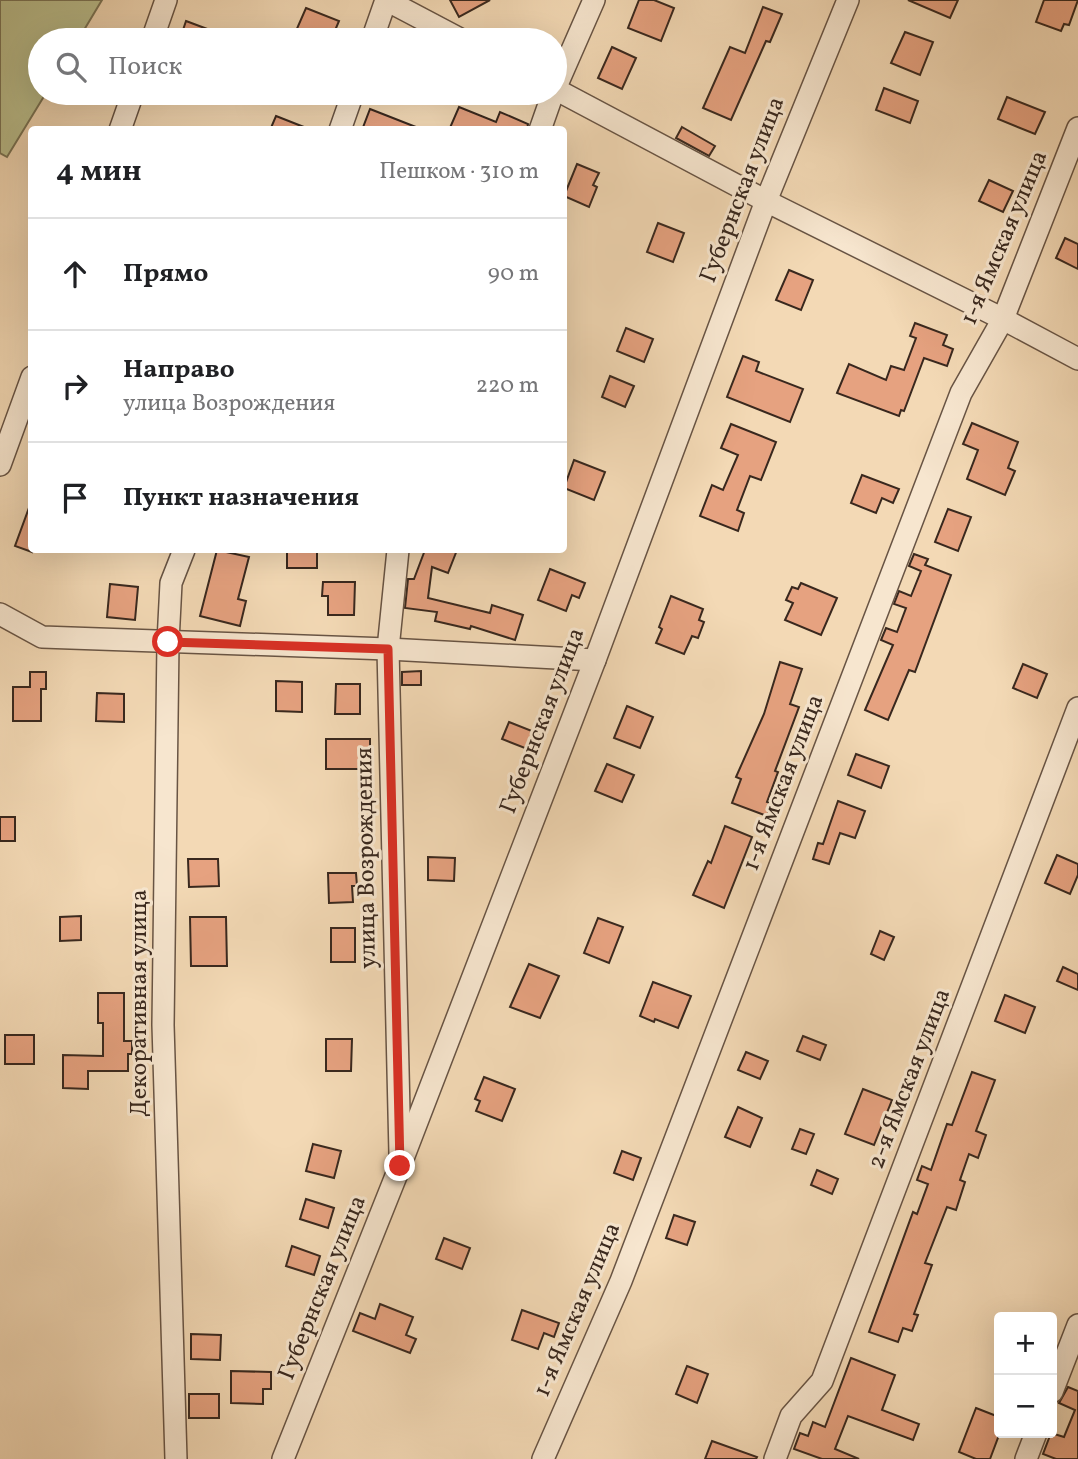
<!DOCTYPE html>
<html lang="ru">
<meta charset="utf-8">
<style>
:root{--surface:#fff;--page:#f6f6f6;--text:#202124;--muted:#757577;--line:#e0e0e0}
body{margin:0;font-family:Vollkorn,serif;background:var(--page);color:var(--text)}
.controls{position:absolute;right:21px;bottom:21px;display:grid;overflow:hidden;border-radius:7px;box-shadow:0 7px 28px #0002}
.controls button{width:63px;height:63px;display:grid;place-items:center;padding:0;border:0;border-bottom:2px solid var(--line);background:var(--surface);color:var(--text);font:35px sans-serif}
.stop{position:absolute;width:21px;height:21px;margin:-16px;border:5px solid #d93025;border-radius:50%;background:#fff}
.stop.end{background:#d93025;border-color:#fff;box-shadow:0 2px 7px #0008}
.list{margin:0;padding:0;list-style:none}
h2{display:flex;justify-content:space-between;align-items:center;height:91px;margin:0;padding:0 28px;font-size:30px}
h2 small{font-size:23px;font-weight:400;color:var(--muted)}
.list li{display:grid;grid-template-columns:46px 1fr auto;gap:21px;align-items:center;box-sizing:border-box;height:112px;padding:0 28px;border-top:2px solid var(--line)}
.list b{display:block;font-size:26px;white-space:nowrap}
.list p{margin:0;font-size:23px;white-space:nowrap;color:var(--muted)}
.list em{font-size:23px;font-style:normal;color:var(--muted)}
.icon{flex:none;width:38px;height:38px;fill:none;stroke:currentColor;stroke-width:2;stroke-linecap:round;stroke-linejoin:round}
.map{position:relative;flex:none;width:1078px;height:1459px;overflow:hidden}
.search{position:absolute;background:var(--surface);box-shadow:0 7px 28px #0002;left:28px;top:28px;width:539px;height:77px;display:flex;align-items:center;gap:18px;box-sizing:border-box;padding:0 24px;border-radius:38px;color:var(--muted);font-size:26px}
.panel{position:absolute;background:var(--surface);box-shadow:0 7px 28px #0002;left:28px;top:126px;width:539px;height:427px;border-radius:7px}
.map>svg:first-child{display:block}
.green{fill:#babf8e;stroke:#7a7456;stroke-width:2}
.building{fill:#e6a280;stroke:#39281e;stroke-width:2}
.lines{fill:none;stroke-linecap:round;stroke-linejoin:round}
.minor-casing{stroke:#685444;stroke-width:24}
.minor{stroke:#f7e6cf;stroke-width:21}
.route{stroke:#d93025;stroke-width:9}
.labels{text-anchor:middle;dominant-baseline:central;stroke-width:6;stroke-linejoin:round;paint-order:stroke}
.street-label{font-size:24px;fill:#39281e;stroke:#f7e6cf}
</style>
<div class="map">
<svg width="1078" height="1459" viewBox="0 0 1078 1459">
<rect width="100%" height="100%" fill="#f3d9b5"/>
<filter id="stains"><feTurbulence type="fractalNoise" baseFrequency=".00286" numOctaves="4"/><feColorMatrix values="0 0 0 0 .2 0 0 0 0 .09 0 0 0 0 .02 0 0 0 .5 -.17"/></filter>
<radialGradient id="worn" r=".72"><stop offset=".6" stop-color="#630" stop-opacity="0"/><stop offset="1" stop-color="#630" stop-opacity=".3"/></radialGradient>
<polygon class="green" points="0,0 102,0 78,40 40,40 40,93 46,93 7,157 0,153"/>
<g class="building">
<polygon points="450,0 490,0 459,17"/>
<polygon points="639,0 654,0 674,8 661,41 628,28"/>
<polygon points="908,0 958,0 950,18"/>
<polygon points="1044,0 1078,0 1069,25 1064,24 1061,31 1036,22"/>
<polygon points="763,7 782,14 770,42 766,41 731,120 703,108 730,47 745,53"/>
<polygon points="306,8 339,21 331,40 292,40"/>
<polygon points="186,21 234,39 234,40 193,40 181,36"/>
<polygon points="905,32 933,42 920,75 891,63"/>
<polygon points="612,47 636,58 622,89 598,78"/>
<polygon points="884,88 918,101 910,123 876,110"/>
<polygon points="1007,97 1045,112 1035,134 998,119"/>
<polygon points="459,107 496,122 500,112 528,124 527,130 449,130"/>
<polygon points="370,109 421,129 421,130 362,130"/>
<polygon points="276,116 309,129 309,130 270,130"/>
<polygon points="682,127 715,146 709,156 676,138"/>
<polygon points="577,164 599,173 593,185 597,187 589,207 564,196"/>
<polygon points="989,180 1013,191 1003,212 979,201"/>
<polygon points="658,223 684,233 673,262 647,252"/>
<polygon points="1065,238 1078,244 1078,269 1056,258"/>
<polygon points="789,270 813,280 801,310 776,300"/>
<polygon points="915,323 947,335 943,345 953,349 947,366 924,358 904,411 901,410 899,416 837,393 849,364 886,380 891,366 904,370 916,338 910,336"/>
<polygon points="626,328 653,339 644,362 617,351"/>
<polygon points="743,356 759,362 756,371 803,389 790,422 727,397"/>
<polygon points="610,376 634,386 625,407 602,397"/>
<polygon points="972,423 1018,442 1008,468 1015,471 1005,495 967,479 978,450 963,444"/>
<polygon points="731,424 776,442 761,480 750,476 737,510 744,513 738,531 700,516 712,485 723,490 738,455 721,448"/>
<polygon points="574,460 605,472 594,500 564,488"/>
<polygon points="862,475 899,489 893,503 882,498 876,513 851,503"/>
<polygon points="30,505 32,505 32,552 15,546"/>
<polygon points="948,509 971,517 958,551 935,542"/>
<polygon points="217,550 249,557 238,599 246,601 240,626 200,616"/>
<rect x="287" y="550" width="30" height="18"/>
<polygon points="425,550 457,550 448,573 432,567 428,598 490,613 492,605 523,615 515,640 471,626 470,629 435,621 437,612 405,608 408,579 414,579"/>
<polygon points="914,554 928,559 925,565 951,575 915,672 909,670 888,720 865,710 893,645 881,640 886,628 897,632 906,608 894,604 899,591 911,596 921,571 909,566"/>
<polygon points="550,569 585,583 579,598 572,595 566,611 538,600"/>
<polygon points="323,582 355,582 354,615 328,615 328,596 322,596"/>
<polygon points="801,583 837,598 821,635 785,620 793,603 786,600 792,587 798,589"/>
<polygon points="110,584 138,587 135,620 107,617"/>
<polygon points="671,596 703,609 699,620 704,622 698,638 692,636 684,654 656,643 662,629 659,627"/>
<polygon points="780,662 802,669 790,704 799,707 775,771 778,772 767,802 772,804 767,816 732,803 741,779 736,777 764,714"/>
<polygon points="1023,664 1047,674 1037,698 1013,688"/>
<polygon points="421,671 421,685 402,685 402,672"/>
<polygon points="30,672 46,672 46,689 41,689 41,721 13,721 13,687 30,687"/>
<polygon points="276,681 302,682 302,712 276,711"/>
<polygon points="336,684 360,684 360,714 335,714"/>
<polygon points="97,693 124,694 124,722 96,721"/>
<polygon points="627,706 653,717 640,748 614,738"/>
<polygon points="509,722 542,735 535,752 502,739"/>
<polygon points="326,739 370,739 370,755 360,755 361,769 326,769"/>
<polygon points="856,754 889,766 881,788 848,775"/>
<polygon points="607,764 634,775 622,802 595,791"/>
<polygon points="838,801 865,811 855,838 840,833 829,864 813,859 818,843 823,844"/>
<rect x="0" y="817" width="15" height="24"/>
<polygon points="725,826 752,837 724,908 693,895 708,861 711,863"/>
<polygon points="1057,855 1078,864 1078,875 1070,894 1045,883"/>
<polygon points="428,857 455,858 454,881 428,880"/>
<polygon points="188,859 218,859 219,886 189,887"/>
<polygon points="328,873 356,873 357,886 352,886 353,902 329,903"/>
<polygon points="81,916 81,940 60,941 60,917"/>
<polygon points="190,917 226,917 227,966 191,966"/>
<polygon points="598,918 623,927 609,963 584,953"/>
<rect x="331" y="928" width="24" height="34"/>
<polygon points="880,931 894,937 884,960 871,954"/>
<polygon points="529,964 559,976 540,1018 510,1007"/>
<polygon points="1063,967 1078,974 1078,990 1057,981"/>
<polygon points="653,982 691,996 678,1028 655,1019 654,1022 640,1016"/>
<polygon points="98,993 124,993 124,1041 132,1041 132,1054 128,1054 128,1071 88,1071 88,1089 63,1088 63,1055 103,1056 103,1023 98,1023"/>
<polygon points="1005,995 1035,1007 1025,1033 995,1021"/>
<rect x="5" y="1035" width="29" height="29"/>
<polygon points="803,1036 826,1045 820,1060 797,1051"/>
<polygon points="326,1039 352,1039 351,1071 326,1071"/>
<polygon points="746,1052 768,1061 760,1079 738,1070"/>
<polygon points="972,1072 995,1080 976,1131 986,1135 978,1158 969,1154 960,1180 965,1182 956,1210 947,1207 925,1263 932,1265 914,1314 918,1315 912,1331 903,1328 898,1342 869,1332 913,1212 917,1214 928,1184 917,1180 922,1166 931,1170 947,1124 952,1125"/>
<polygon points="484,1077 515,1089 502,1121 476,1111 480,1101 475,1099"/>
<polygon points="863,1089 892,1100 874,1145 845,1134"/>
<polygon points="738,1107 762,1118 750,1147 725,1137"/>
<polygon points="800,1129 814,1134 806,1154 792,1149"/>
<polygon points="313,1144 341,1151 334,1178 306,1171"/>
<polygon points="622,1151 641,1158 633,1180 614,1173"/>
<polygon points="817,1170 838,1179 832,1194 811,1185"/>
<polygon points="306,1199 334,1208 328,1228 300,1219"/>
<polygon points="674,1215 695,1222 687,1245 666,1238"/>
<polygon points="444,1238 470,1248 462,1269 436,1259"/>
<polygon points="292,1246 320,1256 314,1275 286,1266"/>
<polygon points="380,1304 413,1317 406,1335 416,1339 410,1353 353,1331 360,1313 375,1319"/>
<polygon points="522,1310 559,1323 554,1337 544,1333 538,1349 512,1340"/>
<polygon points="191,1334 221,1335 220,1360 191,1359"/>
<polygon points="851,1358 895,1375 882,1410 919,1424 913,1440 848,1416 835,1449 859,1459 822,1459 794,1449 800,1433 808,1436 813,1422 825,1427"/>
<polygon points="687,1366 708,1374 697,1403 676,1394"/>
<polygon points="231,1371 271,1372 271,1389 263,1389 263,1404 231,1403"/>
<polygon points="1068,1387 1078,1391 1078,1459 1056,1459 1043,1454 1051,1433 1064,1437 1075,1410 1059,1403"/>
<rect x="189" y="1394" width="30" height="24"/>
<polygon points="976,1408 999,1417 999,1435 990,1459 976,1459 959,1452"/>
<polygon points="712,1441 757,1457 756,1459 705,1459"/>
</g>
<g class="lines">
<g class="minor-casing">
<g id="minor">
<polyline points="152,40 166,0"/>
<polyline points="372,40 386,0 462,40"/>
<polyline points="555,89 766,201 1003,319 1078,359"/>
<polyline points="555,89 594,0"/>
<polyline points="120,130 133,93"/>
<polyline points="340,130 353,93"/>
<polyline points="540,130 553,93"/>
<polyline points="0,465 32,377"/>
<polyline points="398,550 388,649 400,1154"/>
<polyline points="0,614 42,637 388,649 595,660"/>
<polyline points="1052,1392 1078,1325"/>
<polyline points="176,1459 163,1025 168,642 171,583 184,550"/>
<polyline points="283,1459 400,1166 595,660 766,201 848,0"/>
<polyline points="543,1459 621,1281 961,393 1003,319 1078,128"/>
<polyline points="775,1459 791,1416 822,1381 1078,708"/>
<polyline points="1026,1459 1036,1433"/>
</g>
</g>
<use href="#minor" class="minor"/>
</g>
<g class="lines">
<polyline class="route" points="168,642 388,649 400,1166"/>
</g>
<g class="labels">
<g class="street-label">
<text transform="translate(743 190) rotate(-69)">Губернская улица</text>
<text transform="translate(1005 238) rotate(-67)">1-я Ямская улица</text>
<text transform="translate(543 721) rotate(-69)">Губернская улица</text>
<text transform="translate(784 783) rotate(-69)">1-я Ямская улица</text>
<text transform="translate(367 858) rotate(-91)">улица Возрождения</text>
<text transform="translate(140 1003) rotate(-90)">Декоративная улица</text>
<text transform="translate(910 1079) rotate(-69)">2-я Ямская улица</text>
<text transform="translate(323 1288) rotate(-68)">Губернская улица</text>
<text transform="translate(578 1310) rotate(-67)">1-я Ямская улица</text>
</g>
</g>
<rect width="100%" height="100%" filter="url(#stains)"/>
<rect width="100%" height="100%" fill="url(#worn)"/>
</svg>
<div class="controls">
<button>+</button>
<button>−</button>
</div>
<div class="stop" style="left:168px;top:642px"></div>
<div class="stop end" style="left:400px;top:1166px"></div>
<div class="search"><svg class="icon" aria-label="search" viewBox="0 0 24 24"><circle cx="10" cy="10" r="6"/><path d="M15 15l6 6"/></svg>Поиск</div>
<section class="panel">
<h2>4 мин<small>Пешком · 310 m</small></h2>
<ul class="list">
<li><svg class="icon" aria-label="ahead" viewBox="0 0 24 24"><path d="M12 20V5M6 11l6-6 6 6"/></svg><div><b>Прямо</b></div><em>90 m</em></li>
<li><svg class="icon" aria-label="right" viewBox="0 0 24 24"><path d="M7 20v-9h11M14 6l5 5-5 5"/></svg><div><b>Направо</b><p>улица Возрождения</p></div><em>220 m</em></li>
<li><svg class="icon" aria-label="arrive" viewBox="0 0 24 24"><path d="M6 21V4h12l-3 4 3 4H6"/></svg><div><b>Пункт назначения</b></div></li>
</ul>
</section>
</div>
